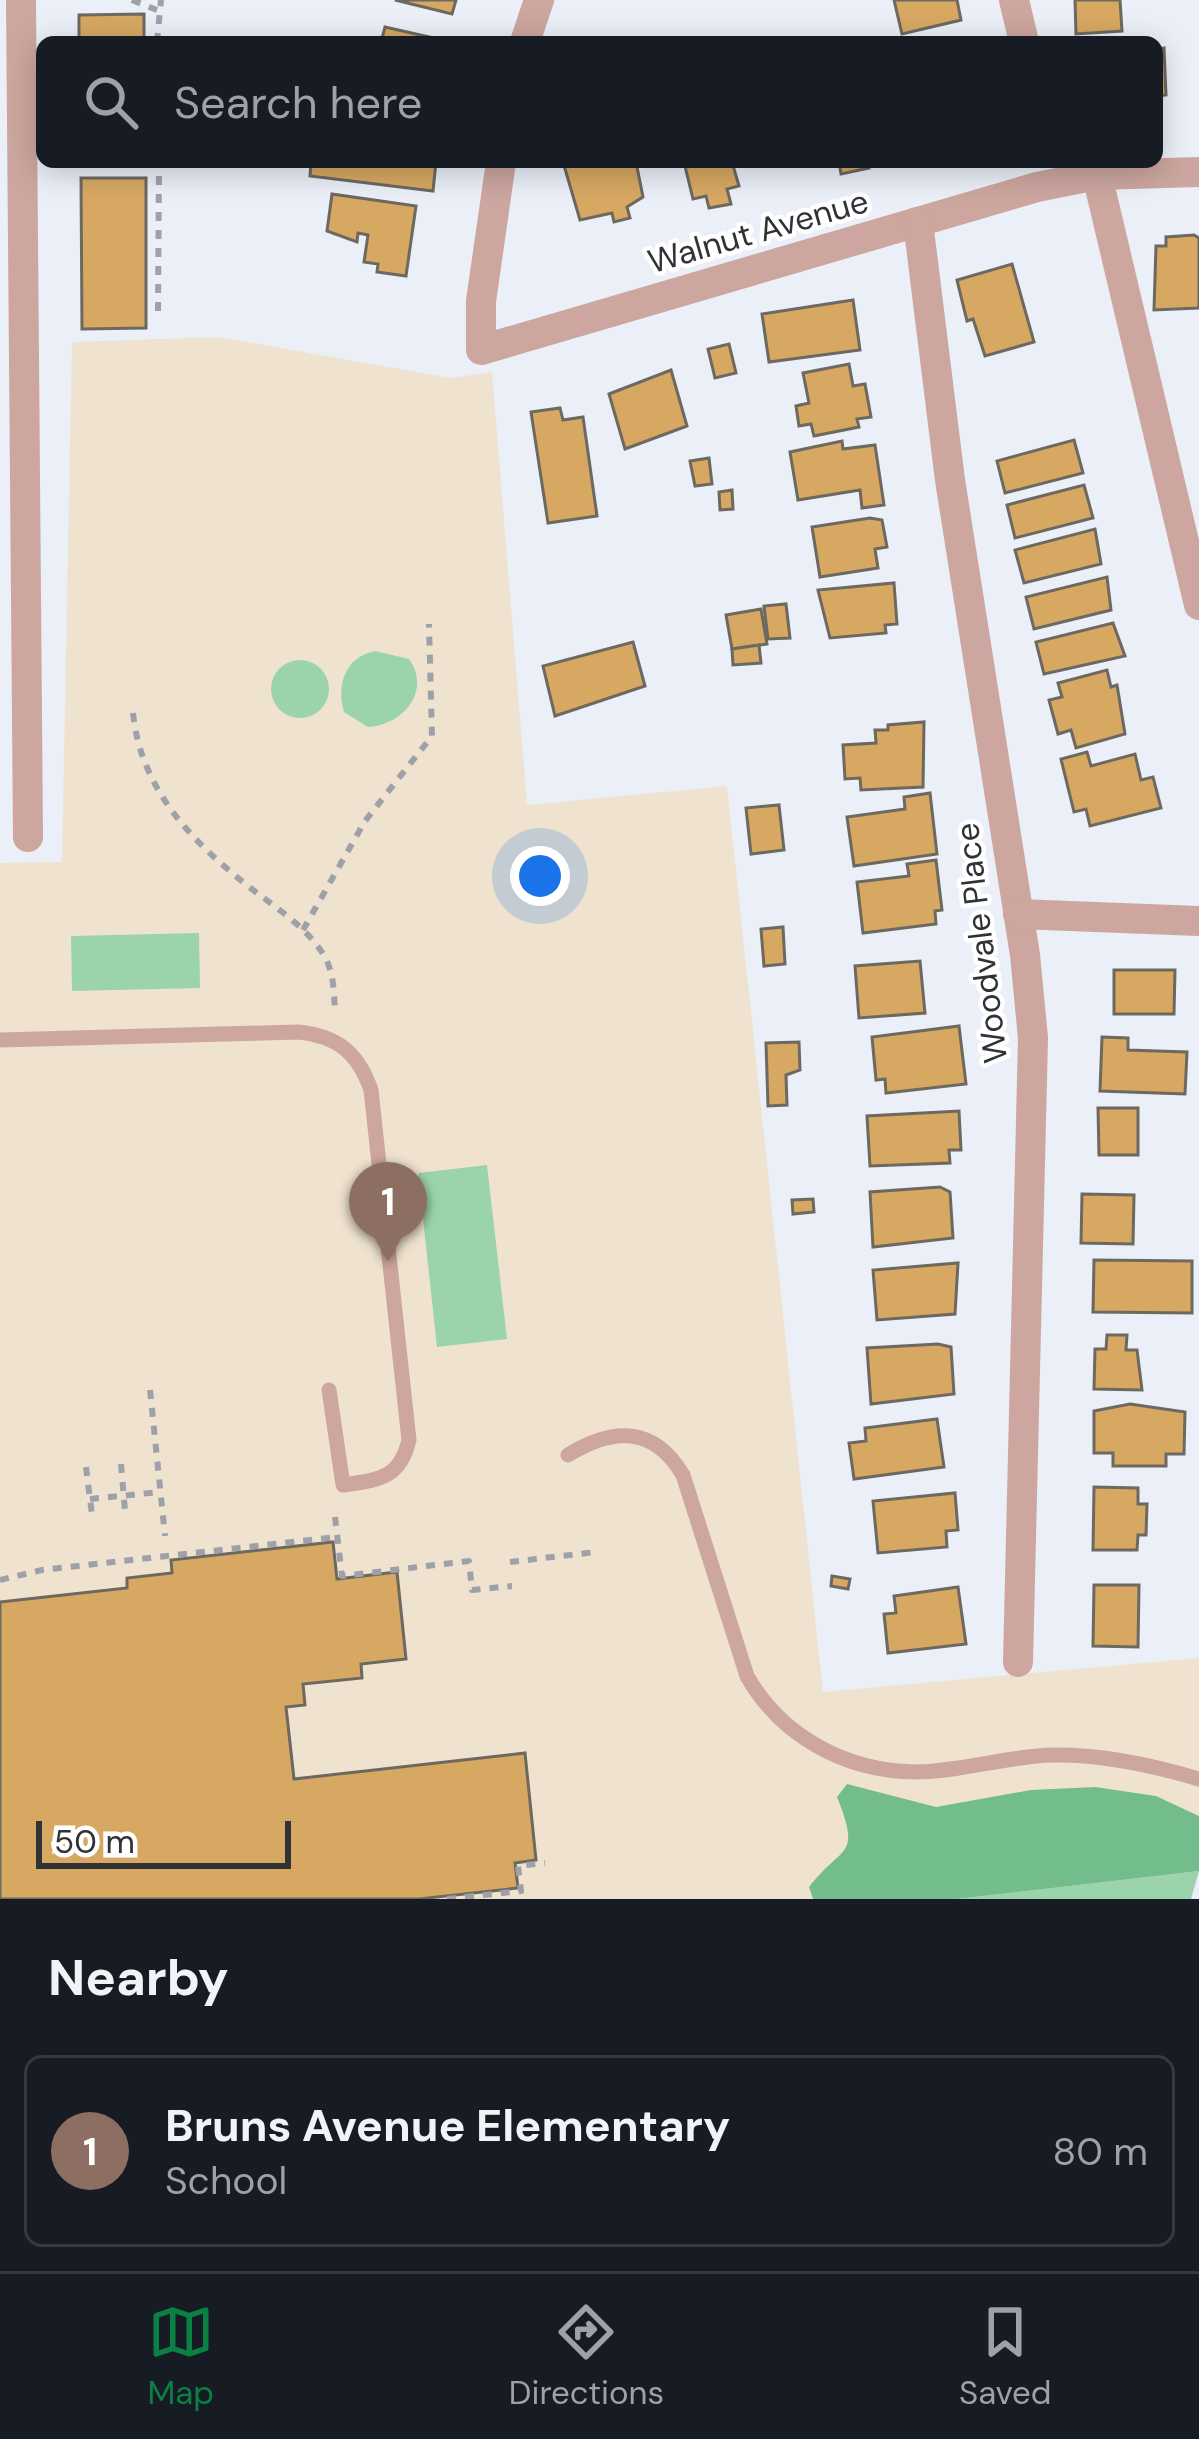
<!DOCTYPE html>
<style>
:root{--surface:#171b24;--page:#242831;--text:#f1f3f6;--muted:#9ea1a6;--line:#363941;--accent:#0b8043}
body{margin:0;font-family:"DM Sans",sans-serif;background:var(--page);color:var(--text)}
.scale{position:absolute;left:36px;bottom:30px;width:255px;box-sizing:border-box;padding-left:12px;border:6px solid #303236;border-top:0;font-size:33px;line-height:42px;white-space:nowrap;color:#303236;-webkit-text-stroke:9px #fff;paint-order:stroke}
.you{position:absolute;left:540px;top:876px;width:42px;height:42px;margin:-30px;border:9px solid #fff;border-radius:50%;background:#1a73e8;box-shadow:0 0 0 18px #1a73e833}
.badge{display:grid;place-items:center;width:78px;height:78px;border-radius:50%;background:var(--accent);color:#fff;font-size:39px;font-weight:700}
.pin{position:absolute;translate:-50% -99px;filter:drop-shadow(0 3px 6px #0008)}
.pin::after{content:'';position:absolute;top:63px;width:42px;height:36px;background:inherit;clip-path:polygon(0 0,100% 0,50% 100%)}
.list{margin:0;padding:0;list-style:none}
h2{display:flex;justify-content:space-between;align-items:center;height:156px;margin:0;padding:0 48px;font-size:51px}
h2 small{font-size:39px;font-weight:400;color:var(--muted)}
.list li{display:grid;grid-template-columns:78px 1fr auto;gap:36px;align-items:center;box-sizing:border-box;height:192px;margin:0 24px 24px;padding:0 24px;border:3px solid var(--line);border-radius:18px}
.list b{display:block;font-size:45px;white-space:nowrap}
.list p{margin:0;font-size:39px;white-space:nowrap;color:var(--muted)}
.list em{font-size:39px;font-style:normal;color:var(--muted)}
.icon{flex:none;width:66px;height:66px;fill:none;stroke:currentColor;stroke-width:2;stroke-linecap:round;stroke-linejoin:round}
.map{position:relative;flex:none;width:1199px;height:1899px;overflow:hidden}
.search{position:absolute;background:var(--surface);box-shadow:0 6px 30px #0003;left:36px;right:36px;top:36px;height:132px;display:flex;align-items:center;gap:30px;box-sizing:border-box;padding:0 42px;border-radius:18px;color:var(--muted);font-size:45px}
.sheet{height:372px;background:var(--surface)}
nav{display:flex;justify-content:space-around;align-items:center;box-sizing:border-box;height:168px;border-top:3px solid var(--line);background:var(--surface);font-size:33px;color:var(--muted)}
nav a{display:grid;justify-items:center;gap:6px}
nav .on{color:var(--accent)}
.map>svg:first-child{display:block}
.education{fill:#efe3cf}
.green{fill:#9bd4ac}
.forest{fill:#73bd8c}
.building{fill:#d6a862;stroke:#6d6860;stroke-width:3}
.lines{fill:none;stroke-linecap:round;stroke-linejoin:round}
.path{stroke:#9ea1a8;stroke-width:6;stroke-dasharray:9 9;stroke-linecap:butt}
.service{stroke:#cca69f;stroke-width:15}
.minor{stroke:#cca69f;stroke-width:30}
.labels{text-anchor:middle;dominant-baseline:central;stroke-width:9;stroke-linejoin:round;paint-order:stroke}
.street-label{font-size:33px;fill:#303236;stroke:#fff}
</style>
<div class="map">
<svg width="1199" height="1899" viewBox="0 0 1199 1899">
<rect width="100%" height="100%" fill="#eaeff8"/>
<polygon class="education" points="219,337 451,378 492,372 527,805 727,786 823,1692 1199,1658 1199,1871 957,1899 0,1899 0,863 62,862 72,342"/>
<g class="green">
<path d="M375 651 409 659C432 692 402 725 368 727L344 712C336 685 345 657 375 651Z"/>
<circle cx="300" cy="689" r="29"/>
<polygon points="199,933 200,988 72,991 71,936"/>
<polygon points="487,1165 507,1339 437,1347 418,1173"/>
<polygon points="1199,1871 1191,1899 957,1899"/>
</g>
<path class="forest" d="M847 1784 936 1807 1031 1790 1095 1787 1156 1796 1199 1816V1871L957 1899H813L809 1887C842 1844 862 1859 837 1797Z"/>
<g class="building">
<polygon points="395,0 456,0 452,14"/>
<polygon points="894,0 957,0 961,20 902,34"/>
<polygon points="1075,0 1120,0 1122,31 1076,34"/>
<polygon points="144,14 144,42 79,42 79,15"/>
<polygon points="385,27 447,41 447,42 381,42"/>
<polygon points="1164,48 1166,95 1157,96 1157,49"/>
<rect x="80" y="162" width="65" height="3"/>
<polygon points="311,162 436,162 433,191 310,176"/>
<polygon points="563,162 636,162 643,197 627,207 630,218 614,222 612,213 580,220"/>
<polygon points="684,162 732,162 739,186 727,189 731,204 709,208 706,196 693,199"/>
<polygon points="839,162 868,162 869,168 841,174"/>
<polygon points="81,178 146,178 146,328 82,329"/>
<polygon points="332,194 416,206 406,276 377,272 378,264 364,262 368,235 358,233 357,242 327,231"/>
<polygon points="1194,235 1199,238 1199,308 1154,310 1156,246 1166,246 1166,237"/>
<polygon points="1012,264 1034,342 985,356 973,319 967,321 957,280"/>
<polygon points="853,300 860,350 769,362 762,314"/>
<polygon points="729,344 736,373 715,378 708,349"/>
<polygon points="849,364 853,386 865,384 871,417 857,419 859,427 814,436 811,424 799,426 796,406 809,403 803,373"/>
<polygon points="671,370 687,426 625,449 609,394"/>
<polygon points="560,408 563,420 583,417 597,516 548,523 531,412"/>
<polygon points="1074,440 1083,473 1005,493 997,461"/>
<polygon points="842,441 843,449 875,445 884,505 862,508 860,490 798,500 790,452"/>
<polygon points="709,458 712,484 695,486 690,461"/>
<polygon points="1084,485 1093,518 1015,538 1007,505"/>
<polygon points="732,490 733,509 720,510 719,492"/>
<polygon points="870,518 882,520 887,547 875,549 878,568 820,577 812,527"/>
<polygon points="1095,529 1101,564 1024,583 1015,550"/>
<polygon points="1107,577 1111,610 1034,629 1026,597"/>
<polygon points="894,583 897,624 885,625 886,633 830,638 818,590"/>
<polygon points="786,604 790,638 768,639 764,606"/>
<polygon points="761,609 767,644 732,649 726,615"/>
<polygon points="1113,623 1125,656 1044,674 1036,642"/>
<polygon points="633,642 645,686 555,716 543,666"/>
<polygon points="759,645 761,663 733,665 732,649"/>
<polygon points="1107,670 1111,687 1117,685 1125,734 1076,748 1071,730 1058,734 1049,700 1062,697 1058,683"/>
<polygon points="924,722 923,787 861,790 860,778 845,779 843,745 876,743 875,730 888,730 888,725"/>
<polygon points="1087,752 1091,766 1135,754 1141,780 1153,777 1161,808 1090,826 1086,809 1074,812 1061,759"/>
<polygon points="930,793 937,854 854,866 847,817 905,809 904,797"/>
<polygon points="779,805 784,850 751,854 746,808"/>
<polygon points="936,860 942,910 935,911 936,924 863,933 857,882 909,876 907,864"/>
<polygon points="783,927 785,964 764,966 761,929"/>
<polygon points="920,961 925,1013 859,1018 855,966"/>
<polygon points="1114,970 1175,970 1174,1014 1114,1014"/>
<polygon points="959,1026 966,1084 886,1093 885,1079 876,1080 872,1037"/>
<polygon points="1102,1037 1128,1038 1128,1050 1187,1052 1185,1094 1100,1091"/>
<polygon points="799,1042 800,1070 786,1075 787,1105 768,1106 766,1043"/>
<polygon points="1098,1108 1138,1108 1138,1155 1099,1155"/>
<polygon points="959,1111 961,1150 949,1150 950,1163 870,1166 867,1116"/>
<polygon points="940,1187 950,1192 953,1238 873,1247 870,1192"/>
<polygon points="1082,1194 1134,1195 1133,1244 1081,1243"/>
<polygon points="813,1199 814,1212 793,1214 792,1200"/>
<polygon points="1094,1260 1192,1261 1192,1313 1093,1312"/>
<polygon points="958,1263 955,1314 877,1320 873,1270"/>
<polygon points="1107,1335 1127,1335 1126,1350 1137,1350 1142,1390 1094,1389 1095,1349 1106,1349"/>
<polygon points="938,1344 951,1347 954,1394 871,1404 867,1348"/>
<polygon points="1130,1404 1185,1412 1184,1454 1166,1454 1166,1466 1113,1466 1113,1453 1094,1453 1094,1411"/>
<polygon points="937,1419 944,1467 854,1479 849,1443 866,1441 865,1428"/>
<polygon points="1094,1487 1138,1488 1138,1504 1147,1504 1146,1535 1138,1535 1137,1550 1093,1550"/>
<polygon points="955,1493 958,1530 946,1531 947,1547 878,1553 873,1501"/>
<polygon points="333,1542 337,1579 397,1572 406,1659 361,1664 362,1678 303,1684 305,1705 286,1707 294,1779 525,1753 536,1860 515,1863 518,1888 419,1899 0,1899 0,1602 127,1588 127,1578 172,1573 171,1560"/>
<polygon points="832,1576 850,1579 848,1589 831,1586"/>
<polygon points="1094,1585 1139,1585 1138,1647 1093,1646"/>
<polygon points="958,1587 966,1644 888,1653 884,1614 896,1613 894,1596"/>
</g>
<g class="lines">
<g class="path">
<polyline points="132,0 157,10"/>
<polyline points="157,42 161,0"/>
<polyline points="158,311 159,162"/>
<path d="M133 713C141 792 196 846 257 893 281 911 309 930 325 957 334 974 334 993 335 1012"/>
<polyline points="303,930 365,821 432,736 429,624"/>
<polyline points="150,1390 165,1536"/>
<polyline points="121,1464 125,1511"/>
<polyline points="86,1467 92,1515"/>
<polyline points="90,1499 160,1492"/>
<polyline points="335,1517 342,1576 469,1561 472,1590 512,1586"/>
<polyline points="510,1562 596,1552"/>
<polyline points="0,1580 42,1570 336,1537"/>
<polyline points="447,1899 521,1891 518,1866 545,1863"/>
</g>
<g class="service">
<path d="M0 1040 298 1032C338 1036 358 1053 371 1090L409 1440C400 1479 378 1480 343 1485L329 1390"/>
<path d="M568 1455C613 1427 654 1426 683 1475L747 1676C781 1736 845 1771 915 1772 961 1772 1007 1756 1053 1755 1103 1754 1152 1765 1199 1779"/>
</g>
<g class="minor">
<polyline points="21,0 28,837"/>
<polyline points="1014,0 1024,42"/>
<polyline points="525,42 539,0"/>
<polyline points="501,162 481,301 481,350 1037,187 1097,175 1199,172"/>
<polyline points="1097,175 1199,605"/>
<polyline points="918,222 950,480 1025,955 1033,1038 1018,1662"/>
<polyline points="1018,914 1199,921"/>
</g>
</g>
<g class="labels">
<g class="street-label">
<text transform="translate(758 231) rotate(-16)">Walnut Avenue</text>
<text transform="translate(981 943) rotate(-97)">Woodvale Place</text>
</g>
</g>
</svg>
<div class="scale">50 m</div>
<div class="you"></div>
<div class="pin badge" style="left:388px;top:1261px;background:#8d6e63">1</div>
<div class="search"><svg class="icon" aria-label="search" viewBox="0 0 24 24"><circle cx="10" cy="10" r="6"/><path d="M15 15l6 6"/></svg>Search here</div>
</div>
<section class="sheet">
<h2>Nearby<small></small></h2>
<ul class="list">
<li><span class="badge" style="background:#8d6e63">1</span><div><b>Bruns Avenue Elementary</b><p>School</p></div><em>80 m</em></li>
</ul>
</section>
<nav>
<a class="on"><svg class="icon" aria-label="map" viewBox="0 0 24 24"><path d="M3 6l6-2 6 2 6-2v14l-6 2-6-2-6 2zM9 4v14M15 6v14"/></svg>Map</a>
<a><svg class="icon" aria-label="directions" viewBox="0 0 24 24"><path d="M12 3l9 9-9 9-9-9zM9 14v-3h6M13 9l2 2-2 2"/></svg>Directions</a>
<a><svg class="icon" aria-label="saved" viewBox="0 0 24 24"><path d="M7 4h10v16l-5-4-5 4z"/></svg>Saved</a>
</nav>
